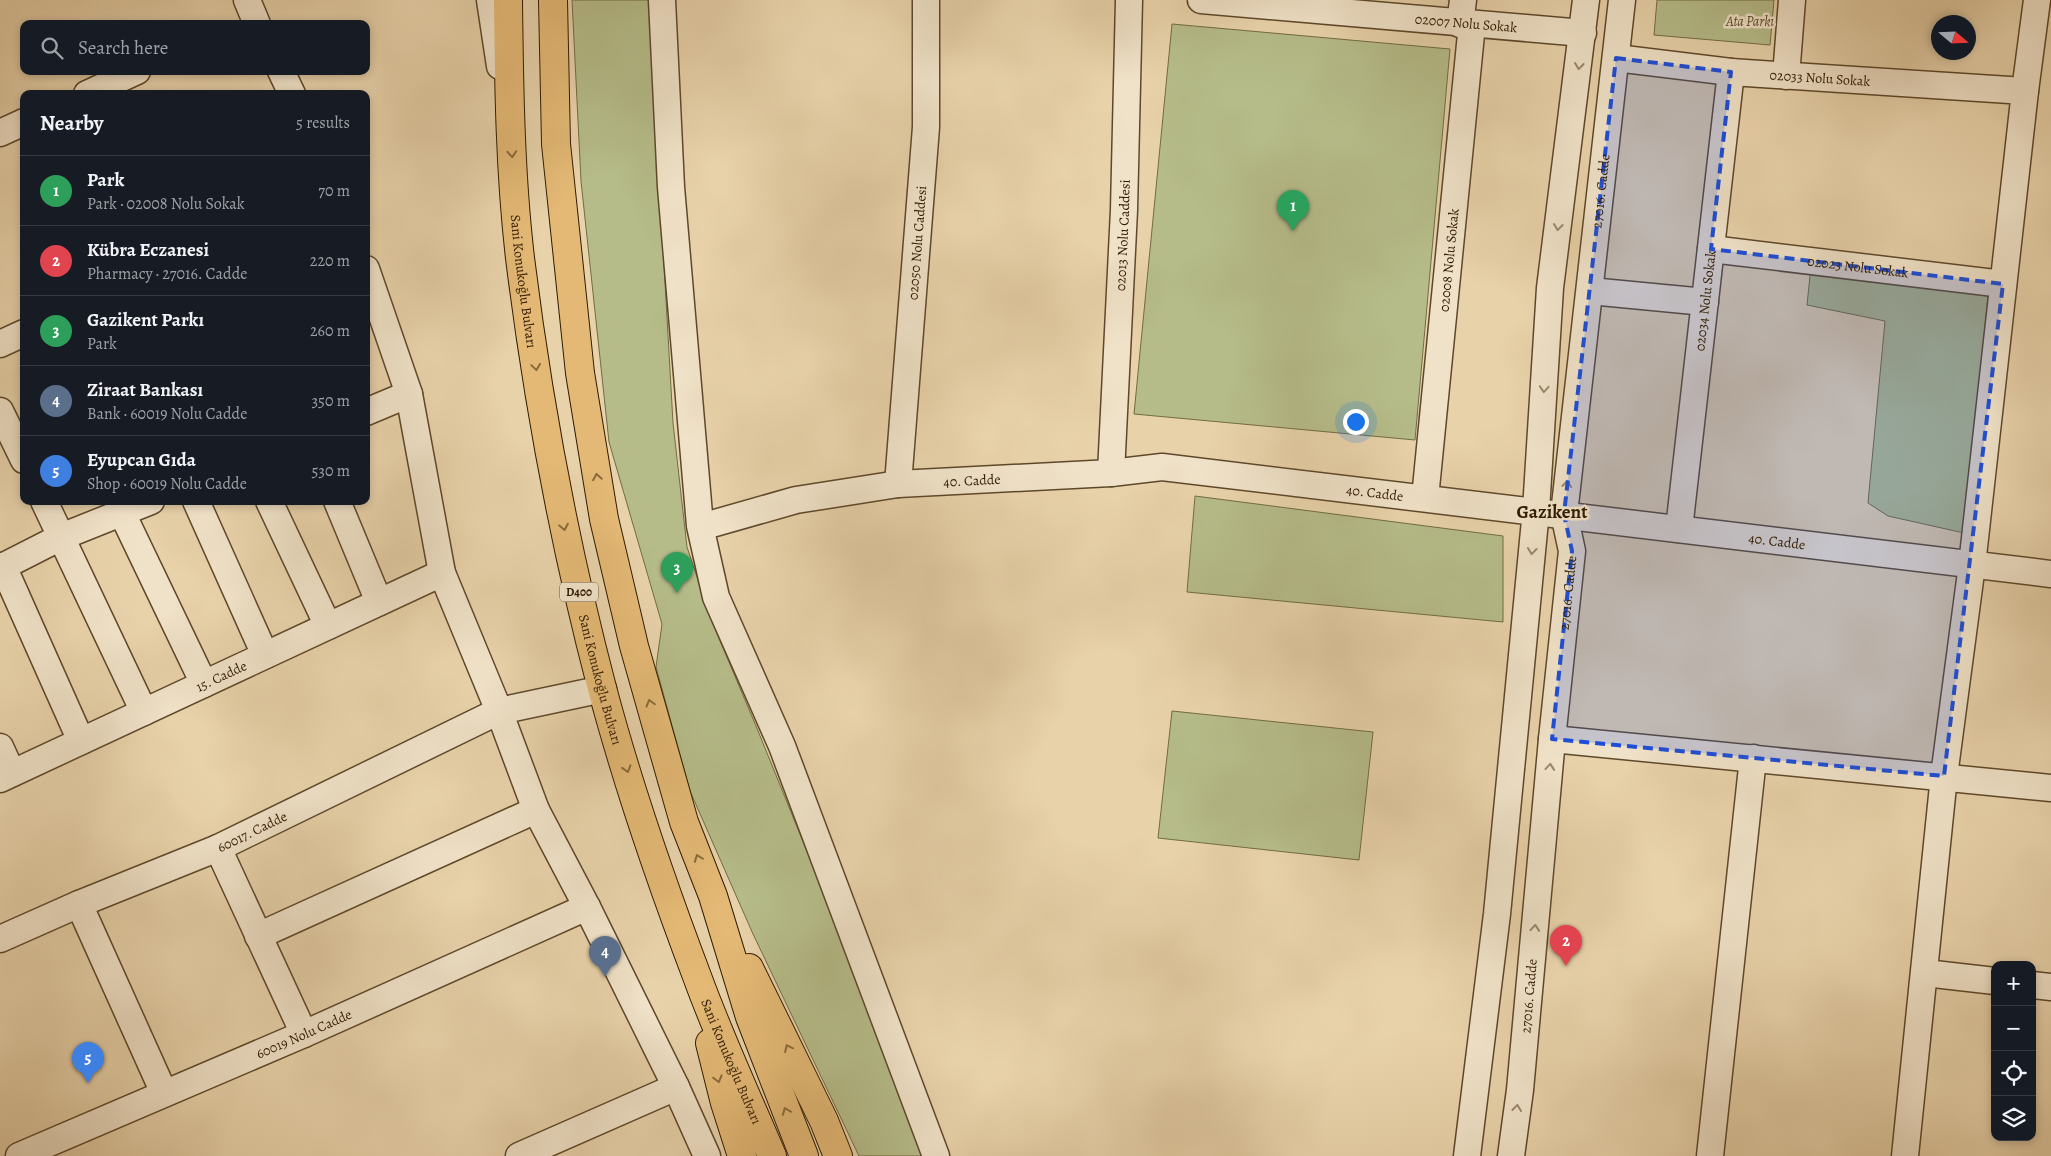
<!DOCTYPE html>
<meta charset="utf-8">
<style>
:root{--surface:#171b24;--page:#20242c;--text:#f1f3f6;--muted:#9ea1a6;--line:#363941;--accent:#8c9099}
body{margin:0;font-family:Alegreya,serif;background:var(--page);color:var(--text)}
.controls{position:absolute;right:15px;bottom:15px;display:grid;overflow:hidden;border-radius:10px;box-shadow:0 2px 8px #0003}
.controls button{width:45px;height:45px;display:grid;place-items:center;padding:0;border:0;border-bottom:1px solid var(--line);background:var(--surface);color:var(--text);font:25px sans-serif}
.compass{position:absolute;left:1931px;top:15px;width:45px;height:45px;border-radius:50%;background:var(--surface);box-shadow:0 2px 8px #0003;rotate:109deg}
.you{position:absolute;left:1355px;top:421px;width:18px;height:18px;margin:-12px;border:4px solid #fff;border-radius:50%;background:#1a73e8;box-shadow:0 0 0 8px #1a73e833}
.badge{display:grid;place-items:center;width:32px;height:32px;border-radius:50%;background:var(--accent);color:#fff;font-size:16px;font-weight:700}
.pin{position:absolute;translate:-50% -41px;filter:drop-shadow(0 1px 2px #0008)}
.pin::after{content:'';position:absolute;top:26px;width:18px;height:15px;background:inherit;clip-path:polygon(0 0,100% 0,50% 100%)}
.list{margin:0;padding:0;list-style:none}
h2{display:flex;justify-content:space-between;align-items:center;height:65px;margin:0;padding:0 20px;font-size:21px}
h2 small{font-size:16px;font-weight:400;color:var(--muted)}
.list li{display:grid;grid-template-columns:32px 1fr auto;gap:15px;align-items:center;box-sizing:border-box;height:70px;padding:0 20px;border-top:1px solid var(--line)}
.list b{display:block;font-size:19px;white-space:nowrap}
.list p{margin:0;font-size:16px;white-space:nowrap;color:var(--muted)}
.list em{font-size:16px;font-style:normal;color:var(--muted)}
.icon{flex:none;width:28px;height:28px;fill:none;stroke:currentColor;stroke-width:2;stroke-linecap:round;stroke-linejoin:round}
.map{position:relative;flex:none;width:2051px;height:1156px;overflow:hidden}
.search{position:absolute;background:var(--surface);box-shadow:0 2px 8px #0003;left:20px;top:20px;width:350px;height:55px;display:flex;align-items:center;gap:12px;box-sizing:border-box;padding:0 18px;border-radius:10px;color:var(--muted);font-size:19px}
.panel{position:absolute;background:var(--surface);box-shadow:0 2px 8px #0003;left:20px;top:90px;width:350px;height:415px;border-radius:10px}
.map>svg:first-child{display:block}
.green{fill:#b5bc89;stroke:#726b44}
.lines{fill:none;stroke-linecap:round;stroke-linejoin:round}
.minor-casing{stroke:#5e482a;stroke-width:29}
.highway-casing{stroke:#301a00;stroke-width:30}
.minor{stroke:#f0e2c8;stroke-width:26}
.highway{stroke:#e4b975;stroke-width:28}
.oneway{stroke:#9a886e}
.oneway2{stroke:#8a6a3a}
.marked{fill:#1d4ed8;fill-opacity:0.2;stroke:#1d4ed8;stroke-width:4;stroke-dasharray:10 6;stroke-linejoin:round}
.labels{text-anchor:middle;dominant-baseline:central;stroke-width:5;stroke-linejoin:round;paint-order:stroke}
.shield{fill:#f0e2c8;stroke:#6a563c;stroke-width:1}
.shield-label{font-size:12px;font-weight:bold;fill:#301a00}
.park-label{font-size:14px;font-style:italic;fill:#584b29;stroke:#f0e2c8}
.street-label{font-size:14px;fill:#301a00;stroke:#f0e2c8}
.district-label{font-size:19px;font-weight:bold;fill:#301a00;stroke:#f0e2c8}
</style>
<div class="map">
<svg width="2051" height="1156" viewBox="0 0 2051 1156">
<rect width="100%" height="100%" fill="#e8d2aa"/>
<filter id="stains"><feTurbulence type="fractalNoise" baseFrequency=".004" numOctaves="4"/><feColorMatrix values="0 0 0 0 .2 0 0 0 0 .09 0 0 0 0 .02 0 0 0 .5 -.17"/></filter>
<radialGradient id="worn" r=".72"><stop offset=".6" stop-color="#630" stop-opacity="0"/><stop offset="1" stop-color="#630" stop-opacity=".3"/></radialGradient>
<g class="green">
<polygon points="572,0 649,0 673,423 687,547 712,622 756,726 837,925 924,1156 859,1156 753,934 690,791 656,667 662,624 609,442 581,181"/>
<polygon points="1657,0 1774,0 1770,45 1654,35"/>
<polygon points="1172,24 1450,49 1415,440 1134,414"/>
<polygon points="1811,266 1970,287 1988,297 1964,533 1888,516 1868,503 1885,321 1807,305"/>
<polygon points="1195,496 1503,536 1503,622 1187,592"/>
<polygon points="1172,711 1373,732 1359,860 1158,838"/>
</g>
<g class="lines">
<g class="minor-casing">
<g id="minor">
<polyline points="247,0 257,24"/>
<polyline points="490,0 500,66"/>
<polyline points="662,0 671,187 700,526 716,597 782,746 936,1156"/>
<path id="s1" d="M1201 0 1583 33"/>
<polyline points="1460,24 1463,0"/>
<path id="s2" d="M1616 58 1731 72 2025 91"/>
<polyline points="281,71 292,94"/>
<polyline points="1786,76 1792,0"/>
<polyline points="87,94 137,71"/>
<polyline points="0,133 24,122"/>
<path id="s3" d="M1711 249 2003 284"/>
<polyline points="366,269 409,394 442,573 499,711 536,810 587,907 676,1087 707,1156"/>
<polyline points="1590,291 1705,302"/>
<polyline points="0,344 24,333"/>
<polyline points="0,411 24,460"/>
<polyline points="366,412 409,394"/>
<path id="s4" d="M1111 473 1124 210 1129 0"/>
<path id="s5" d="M898 484 926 127V0"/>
<path id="s6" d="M1425 498 1472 24"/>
<polyline points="44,501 144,712"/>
<polyline points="196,501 265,655"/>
<polyline points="269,501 328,626"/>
<polyline points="337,501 379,602"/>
<polyline points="122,513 204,684"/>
<path id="s7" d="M701 527 796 500 898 484 1111 473 1162 467 2051 574"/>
<path id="s8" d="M1679 529 1731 72"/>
<polyline points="3,566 81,741"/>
<polyline points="0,568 61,537 151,501"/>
<polyline points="1552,739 2051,788"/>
<polyline points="0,747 12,773"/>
<path id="s9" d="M0 779 442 573"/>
<polyline points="218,848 304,1034"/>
<polyline points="79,904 164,1093"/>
<polyline points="258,936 536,810"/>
<path id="s10" d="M0 939 79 904 218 848 499 711 603 689"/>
<polyline points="1925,973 1995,981"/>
<polyline points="2032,985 2051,987"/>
<path id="s11" d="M19 1156 304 1034 587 907"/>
<polyline points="519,1156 676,1087"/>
<polyline points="1467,1156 1497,914 1536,510 1550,288 1586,0"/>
<path id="s12" d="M1511 1156 1520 1090 1552 739 1572 551 1564 514 1622 0"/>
<polyline points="1710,1156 1753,758"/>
<polyline points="1905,1156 1944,776 1972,565 2025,91 2037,0"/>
</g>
</g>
<g class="highway-casing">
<g id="highway">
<path id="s13" d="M508 0C509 86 510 172 520 258 538 403 565 547 602 688 628 786 662 884 698 979 720 1039 747 1097 772 1156"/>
<polyline points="553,0 556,144 580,373 604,519 634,646 684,822 713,896 750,1017 804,1156"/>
<polyline points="749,968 824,1121 838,1156"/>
<polyline points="710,1043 725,1103 742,1156"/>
</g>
</g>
<use href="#minor" class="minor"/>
<use href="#highway" class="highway"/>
</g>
<defs><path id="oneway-chevron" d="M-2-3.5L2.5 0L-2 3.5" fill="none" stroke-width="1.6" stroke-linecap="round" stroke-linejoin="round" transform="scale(1.25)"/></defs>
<g class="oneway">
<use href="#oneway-chevron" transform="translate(1579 66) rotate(97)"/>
<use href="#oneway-chevron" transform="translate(1558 227) rotate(97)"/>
<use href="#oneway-chevron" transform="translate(1544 389) rotate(94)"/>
<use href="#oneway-chevron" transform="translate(1567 484) rotate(-84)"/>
<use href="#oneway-chevron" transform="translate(1532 551) rotate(96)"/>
<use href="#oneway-chevron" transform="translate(1550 767) rotate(-85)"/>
<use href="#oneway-chevron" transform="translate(1535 928) rotate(-85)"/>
<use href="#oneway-chevron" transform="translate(1517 1108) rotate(-83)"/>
</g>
<g class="oneway2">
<use href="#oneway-chevron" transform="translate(512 154) rotate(86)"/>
<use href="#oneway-chevron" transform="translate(536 367) rotate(82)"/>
<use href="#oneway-chevron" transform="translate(597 477) rotate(-99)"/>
<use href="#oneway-chevron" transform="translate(564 527) rotate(79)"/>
<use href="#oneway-chevron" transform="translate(650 703) rotate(-106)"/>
<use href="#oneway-chevron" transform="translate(627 769) rotate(73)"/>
<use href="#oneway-chevron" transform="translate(698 858) rotate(-111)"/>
<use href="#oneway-chevron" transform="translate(788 1048) rotate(-116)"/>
<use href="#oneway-chevron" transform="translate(718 1079) rotate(75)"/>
<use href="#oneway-chevron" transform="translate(786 1111) rotate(-111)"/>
</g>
<path class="marked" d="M1616 58 1731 72 1711 249 2003 284 1944 776 1552 739 1572 551 1564 514Z"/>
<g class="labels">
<rect class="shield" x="560" y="582.5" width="38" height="19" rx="4"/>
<g class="shield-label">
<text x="579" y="592">D400</text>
</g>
<g class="park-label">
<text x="1750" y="21">Ata Parkı</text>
</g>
<g class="street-label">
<text stroke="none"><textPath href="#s1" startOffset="266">02007 Nolu Sokak</textPath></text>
<text stroke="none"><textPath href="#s2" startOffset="205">02033 Nolu Sokak</textPath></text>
<text stroke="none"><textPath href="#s12" startOffset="971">27016. Cadde</textPath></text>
<text stroke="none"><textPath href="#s4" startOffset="238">02013 Nolu Caddesi</textPath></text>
<text stroke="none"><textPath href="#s5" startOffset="242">02050 Nolu Caddesi</textPath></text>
<text stroke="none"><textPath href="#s6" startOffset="239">02008 Nolu Sokak</textPath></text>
<text stroke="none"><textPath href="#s3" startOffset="148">02023 Nolu Sokak</textPath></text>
<text stroke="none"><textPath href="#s13" startOffset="282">Sani Konukoğlu Bulvarı</textPath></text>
<text stroke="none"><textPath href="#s8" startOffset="230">02034 Nolu Sokak</textPath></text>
<text stroke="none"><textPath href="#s7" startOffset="276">40. Cadde</textPath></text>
<text stroke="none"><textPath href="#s7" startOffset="681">40. Cadde</textPath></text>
<text stroke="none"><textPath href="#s7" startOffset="1086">40. Cadde</textPath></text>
<text stroke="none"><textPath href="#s12" startOffset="566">27016. Cadde</textPath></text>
<text stroke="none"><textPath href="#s9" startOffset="244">15. Cadde</textPath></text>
<text stroke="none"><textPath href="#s13" startOffset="688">Sani Konukoğlu Bulvarı</textPath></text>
<text stroke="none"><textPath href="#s10" startOffset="274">60017. Cadde</textPath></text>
<text stroke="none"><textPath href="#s12" startOffset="161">27016. Cadde</textPath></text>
<text stroke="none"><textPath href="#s11" startOffset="310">60019 Nolu Cadde</textPath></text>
<text stroke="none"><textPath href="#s13" startOffset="1092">Sani Konukoğlu Bulvarı</textPath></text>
</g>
<g class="district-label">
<text x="1552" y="512">Gazikent</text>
</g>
</g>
<rect width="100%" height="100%" filter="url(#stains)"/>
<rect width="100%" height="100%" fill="url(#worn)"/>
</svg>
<div class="controls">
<button>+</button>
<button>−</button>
<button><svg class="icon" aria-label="locate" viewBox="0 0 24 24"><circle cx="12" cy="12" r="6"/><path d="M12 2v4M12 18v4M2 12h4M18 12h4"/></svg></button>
<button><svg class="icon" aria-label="layers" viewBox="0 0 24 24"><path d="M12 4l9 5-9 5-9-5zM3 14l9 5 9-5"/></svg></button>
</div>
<svg class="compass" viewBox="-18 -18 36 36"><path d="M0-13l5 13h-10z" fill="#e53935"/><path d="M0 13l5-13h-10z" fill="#9ea1a6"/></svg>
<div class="you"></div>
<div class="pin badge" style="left:1293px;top:231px;background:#2e9e5b">1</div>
<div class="pin badge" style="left:1566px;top:966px;background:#e0444e">2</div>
<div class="pin badge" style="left:677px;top:593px;background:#2e9e5b">3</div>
<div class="pin badge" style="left:605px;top:977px;background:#5c6f8a">4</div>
<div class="pin badge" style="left:88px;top:1083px;background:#3f7fe0">5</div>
<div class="search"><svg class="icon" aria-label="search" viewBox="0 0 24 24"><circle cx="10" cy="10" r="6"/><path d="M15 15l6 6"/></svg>Search here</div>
<section class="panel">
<h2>Nearby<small>5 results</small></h2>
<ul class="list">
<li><span class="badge" style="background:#2e9e5b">1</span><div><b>Park</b><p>Park · 02008 Nolu Sokak</p></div><em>70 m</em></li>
<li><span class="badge" style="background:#e0444e">2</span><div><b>Kübra Eczanesi</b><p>Pharmacy · 27016. Cadde</p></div><em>220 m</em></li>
<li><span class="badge" style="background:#2e9e5b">3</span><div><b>Gazikent Parkı</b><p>Park</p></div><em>260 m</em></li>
<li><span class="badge" style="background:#5c6f8a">4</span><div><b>Ziraat Bankası</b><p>Bank · 60019 Nolu Cadde</p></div><em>350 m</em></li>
<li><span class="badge" style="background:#3f7fe0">5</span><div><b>Eyupcan Gıda</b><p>Shop · 60019 Nolu Cadde</p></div><em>530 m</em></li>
</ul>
</section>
</div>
